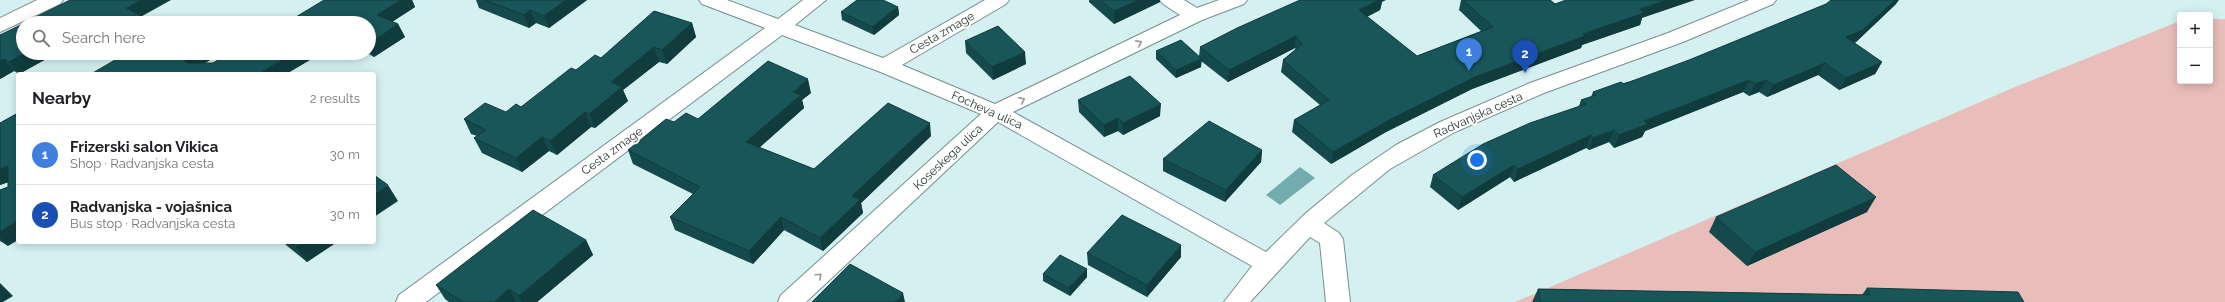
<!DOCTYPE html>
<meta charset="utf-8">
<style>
:root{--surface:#fff;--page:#f2f2f2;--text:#202124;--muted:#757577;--line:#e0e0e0;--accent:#7c3aed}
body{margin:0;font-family:Raleway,sans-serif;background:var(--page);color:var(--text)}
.controls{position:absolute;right:12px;top:12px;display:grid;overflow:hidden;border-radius:4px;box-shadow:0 2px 10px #0003}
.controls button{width:36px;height:36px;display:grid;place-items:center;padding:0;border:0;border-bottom:1px solid var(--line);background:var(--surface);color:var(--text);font:20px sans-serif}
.you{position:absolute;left:1477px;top:160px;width:14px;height:14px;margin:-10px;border:3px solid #fff;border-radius:50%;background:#1a73e8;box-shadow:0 0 0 6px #1a73e833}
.badge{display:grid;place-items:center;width:26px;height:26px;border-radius:50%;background:var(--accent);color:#fff;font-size:13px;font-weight:700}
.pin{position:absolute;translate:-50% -33px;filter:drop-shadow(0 1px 2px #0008)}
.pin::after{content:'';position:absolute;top:21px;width:14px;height:12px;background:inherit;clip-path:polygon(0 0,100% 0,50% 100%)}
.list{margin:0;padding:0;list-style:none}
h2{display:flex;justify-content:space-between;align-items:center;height:52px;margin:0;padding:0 16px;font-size:17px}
h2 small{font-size:13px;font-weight:400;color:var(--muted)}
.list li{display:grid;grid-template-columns:26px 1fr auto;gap:12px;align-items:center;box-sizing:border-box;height:60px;padding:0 16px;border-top:1px solid var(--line)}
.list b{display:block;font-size:15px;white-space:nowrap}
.list p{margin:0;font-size:13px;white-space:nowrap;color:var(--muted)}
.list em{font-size:13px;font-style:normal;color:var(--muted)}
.icon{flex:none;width:22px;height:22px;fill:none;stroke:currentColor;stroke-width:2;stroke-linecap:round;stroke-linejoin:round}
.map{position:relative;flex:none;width:2225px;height:302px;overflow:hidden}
.search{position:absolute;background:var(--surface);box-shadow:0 2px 10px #0003;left:16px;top:16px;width:360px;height:44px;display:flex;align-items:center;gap:10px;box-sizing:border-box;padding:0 14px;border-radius:22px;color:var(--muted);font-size:15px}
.panel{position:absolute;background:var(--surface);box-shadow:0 2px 10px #0003;left:16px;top:72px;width:360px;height:172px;border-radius:4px}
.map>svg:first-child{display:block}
.green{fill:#e9bdb9}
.water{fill:#72acaf}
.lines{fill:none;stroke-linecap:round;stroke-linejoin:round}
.minor-casing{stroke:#758f90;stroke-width:2}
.minor{fill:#fff;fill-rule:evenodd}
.wall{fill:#154a4d}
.shaded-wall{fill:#113c3e}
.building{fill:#185659;stroke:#113c3e}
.oneway{stroke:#94999a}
.labels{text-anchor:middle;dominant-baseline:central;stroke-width:4;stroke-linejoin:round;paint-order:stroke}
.street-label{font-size:12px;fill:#293334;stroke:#fff}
</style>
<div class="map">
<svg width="2225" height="302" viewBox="0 0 2225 302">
<rect width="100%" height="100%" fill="#d5f0f1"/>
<polygon class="green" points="2210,19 2225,19 2225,302 1515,302 2015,87 2180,21 2180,81 2210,81"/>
<polygon class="water" points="1300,167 1315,178 1280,205 1266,195"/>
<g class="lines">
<g class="minor-casing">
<g id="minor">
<polygon points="37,0 63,0 60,4 0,32 0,18"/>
<polygon points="699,0 727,0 778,19 803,0 826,0 795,25 883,58 985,0 1009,0 1006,4 902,65 995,104 1180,15 1163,4 1160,0 1184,0 1197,8 1219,0 1247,0 1244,4 1202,20 1013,112 1266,252 1306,213 1352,175 1396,145 1440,122 1530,83 1668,33 1749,0 1776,0 1773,4 1683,42 1544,93 1455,132 1390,169 1324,223 1339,233 1343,239 1350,302 1326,302 1320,243 1310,237 1250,302 1224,302 1252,266 998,122 806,302 778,302 781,295 981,114 878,71 782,35 426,302 396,302 399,295 765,28 702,4"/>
</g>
</g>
<use href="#minor" class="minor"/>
</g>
<g class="wall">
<polygon points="324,0 412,0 415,7 392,22 398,24 405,37 374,57 367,53 369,53 369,23"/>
<polygon points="476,0 587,0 549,28 536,23 529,28 479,8"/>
<polygon points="1089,0 1160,0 1160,2 1114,24 1089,2"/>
<polygon points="1461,0 1550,0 1555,4 1642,18 1640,25 1582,45 1581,48 1472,89 1386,132 1331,164 1292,132 1294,120 1320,105 1281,72 1283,60 1296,50 1295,48 1228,82 1201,61 1201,67 1176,78 1156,59 1156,51 1199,57 1200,47 1382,2 1380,10 1367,17 1417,56 1481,31 1459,10"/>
<polygon points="1896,4 1856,42 1854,43 1882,62 1875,74 1839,90 1818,75 1767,97 1759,92 1749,96 1743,92 1645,131 1642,137 1614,148 1609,142 1589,150 1586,148 1514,182 1510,177 1458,210 1430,187 1433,175 1579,106 1581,100 1591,97 1593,92"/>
<polygon points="898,7 899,15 874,35 842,20 841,12"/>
<polygon points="692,23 696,37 667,64 659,62 623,90 628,101 595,128 591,127 557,155 549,151 522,172 482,153 474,138 477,136 471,134 464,119 506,112 521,107 576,70 601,58"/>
<polygon points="0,35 23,53 57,53 19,74 14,71 0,79"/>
<polygon points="965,41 1026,64 993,80 966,53"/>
<polygon points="124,53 206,53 210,60 205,63 213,63 230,53 344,53 333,60 320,54 286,74 91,74 126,54"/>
<polygon points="811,93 802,100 804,108 759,148 814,169 931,136 861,203 863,213 823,251 784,230 753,264 675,230 670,217 693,194 633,164 628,150 674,122 698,119"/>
<polygon points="1078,100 1160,116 1123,135 1118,131 1104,137 1079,112"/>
<polygon points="18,113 8,246 0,241 0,190 8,187 8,182 0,185 0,123"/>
<polygon points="1262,150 1261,162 1225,202 1163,171 1163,159"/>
<polygon points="1867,212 1747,266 1709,232 1716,217"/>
<polygon points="586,240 593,255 537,302 449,302 445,299 436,285"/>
<polygon points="284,242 337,242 307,262 286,245"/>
<polygon points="1087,253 1181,257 1147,297 1088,265"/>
<polygon points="1087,269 1087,277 1070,296 1043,281 1043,274"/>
<polygon points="1867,288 2024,302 1532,302 1538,289 1862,295"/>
</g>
<g class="shaded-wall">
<polygon points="141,0 171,0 135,20 126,8"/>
<polygon points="401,0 412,0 415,7 384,27 377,15"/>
<polygon points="566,0 587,0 549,28 544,16"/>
<polygon points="1139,0 1160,0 1160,2 1114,24 1114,11"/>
<polygon points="1376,0 1386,0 1382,2 1380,10 1356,22 1359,10"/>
<polygon points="1666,0 1695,0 1642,18 1640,25 1582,45 1581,48 1472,89 1386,132 1331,164 1333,152 1389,120 1475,77 1583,34 1640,9"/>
<polygon points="1895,0 1899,0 1896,4 1856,42 1839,49 1846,37"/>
<polygon points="898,7 899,15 874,35 872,27"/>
<polygon points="530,10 536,23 529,28 524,15"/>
<polygon points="692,23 696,37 667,64 662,50"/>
<polygon points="398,24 405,37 374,57 369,47 369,44"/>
<polygon points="1296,36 1295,48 1228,82 1229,70"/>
<polygon points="654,47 659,62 623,90 628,101 595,128 589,114 611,82"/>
<polygon points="1025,52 1026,64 993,80 992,67"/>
<polygon points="25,53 57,53 19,74 9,62"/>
<polygon points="193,53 206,53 210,60 197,68 194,73 185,61 188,56"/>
<polygon points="293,53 319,53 320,54 286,74 259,74"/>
<polygon points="329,53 344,53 333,60"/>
<polygon points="4,59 14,71 0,79 0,61"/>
<polygon points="1202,59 1201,67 1176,78 1176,70"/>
<polygon points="1882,62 1875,74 1839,90 1846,78"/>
<polygon points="1825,63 1818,75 1767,97 1773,85"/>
<polygon points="808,79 811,93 802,100 804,108 750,156 746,142 793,92"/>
<polygon points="1749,80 1743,92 1645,131 1642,137 1614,148 1619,135 1644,121"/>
<polygon points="1766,80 1759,92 1749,96 1755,84"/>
<polygon points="1161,104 1160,116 1123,135 1123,123"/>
<polygon points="585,112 591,127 557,155 550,141"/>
<polygon points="1118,118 1118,131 1104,137 1104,125"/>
<polygon points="930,123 931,136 861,203 863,213 823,251 820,238 852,196"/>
<polygon points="1614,130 1609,142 1589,150 1593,138"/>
<polygon points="1591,135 1586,148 1514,182 1518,169"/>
<polygon points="542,137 549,151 522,172 516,158"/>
<polygon points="1262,150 1261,162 1225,202 1226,190"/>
<polygon points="1514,165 1510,177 1458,210 1462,197"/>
<polygon points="8,166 18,179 0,185 0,169"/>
<polygon points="388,185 398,201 374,217 374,195"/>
<polygon points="1876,197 1867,212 1747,266 1755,252"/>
<polygon points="781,217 784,230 753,264 749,251"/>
<polygon points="18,220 18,240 8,246 0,238 0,232"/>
<polygon points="586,240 593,255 537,302 522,302 519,296"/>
<polygon points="303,242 337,242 307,262 296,247"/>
<polygon points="1181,245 1181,257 1147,297 1147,285"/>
<polygon points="1087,269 1087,277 1070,296 1069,288"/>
<polygon points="0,283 13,296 3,302 0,302"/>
<polygon points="509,289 516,302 494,302"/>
<polygon points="903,293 905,302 895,302"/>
</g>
<g class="building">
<polygon points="70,0 141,0 126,8 155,23 84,23 83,22 82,23 24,23"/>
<polygon points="324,0 401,0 377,15 398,24 369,44 369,23 286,23"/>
<polygon points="485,0 566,0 544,16 530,10 524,15"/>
<polygon points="857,0 883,0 898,7 872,27 841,12"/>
<polygon points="1100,0 1139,0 1114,11"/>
<polygon points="1300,0 1379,0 1359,10 1417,56 1493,27 1463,0 1550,0 1555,4 1566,0 1666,0 1640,9 1644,13 1583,34 1585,36 1475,77 1389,120 1333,152 1294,120 1329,100 1283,60 1302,44 1296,36 1229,70 1200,47 1237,28"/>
<polygon points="1831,0 1895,0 1863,30 1846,37 1882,62 1846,78 1825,63 1773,85 1766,80 1755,84 1749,80 1644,121 1648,124 1619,135 1614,130 1593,138 1591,135 1518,169 1514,165 1462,197 1433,175 1483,144 1530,123 1586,104 1581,100 1596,95 1593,92 1621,82 1624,84 1689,60 1826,4"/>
<polygon points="654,11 692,23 662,50 654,47 611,82 622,87 589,114 585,112 550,141 542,137 516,158 474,138 486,130 464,119 485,103 506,112 516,104 521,107 571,68 576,70 595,55 601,58"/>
<polygon points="23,24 23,53 25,53 9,62 4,59 0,61 0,35"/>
<polygon points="998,26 1025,52 992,67 965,41"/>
<polygon points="1181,40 1202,59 1176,70 1156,51"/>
<polygon points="127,53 193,53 188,56 185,61 187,63 213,63 230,53 293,53 259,74 91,74"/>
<polygon points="768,61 808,79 793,92 801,95 746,142 814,169 888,103 930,123 852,196 860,200 820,238 781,217 749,251 670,217 700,187 628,150 666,119 674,122 686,113 698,119"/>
<polygon points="1130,76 1161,104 1123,123 1118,118 1104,125 1078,100"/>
<polygon points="18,113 18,220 0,232 0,190 8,187 8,166 0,169 0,123"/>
<polygon points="1209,121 1262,150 1226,190 1163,159"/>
<polygon points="1836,165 1876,197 1755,252 1716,217"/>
<polygon points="374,175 388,185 374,195"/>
<polygon points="533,210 586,240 519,296 509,289 494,302 463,302 436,285"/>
<polygon points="1122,215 1181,245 1147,285 1087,253"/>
<polygon points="290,242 303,242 296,247"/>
<polygon points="1060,255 1087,269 1069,288 1043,274"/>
<polygon points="850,264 903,293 895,302 812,302"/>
<polygon points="1867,288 2018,292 2024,302 1541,302 1538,289 1870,295"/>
</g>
<defs><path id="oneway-chevron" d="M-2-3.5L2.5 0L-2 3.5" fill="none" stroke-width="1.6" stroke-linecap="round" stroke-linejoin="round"/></defs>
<g class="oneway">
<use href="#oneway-chevron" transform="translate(1139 43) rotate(-26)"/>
<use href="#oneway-chevron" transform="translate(1022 100) rotate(-26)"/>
<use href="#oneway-chevron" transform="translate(819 276) rotate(-43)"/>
</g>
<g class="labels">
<g class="street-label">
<text transform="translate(942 33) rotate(-30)">Cesta zmage</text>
<text transform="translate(987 110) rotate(24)">Focheva ulica</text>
<text transform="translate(1478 115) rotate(-24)">Radvanjska cesta</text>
<text transform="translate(612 151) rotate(-36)">Cesta zmage</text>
<text transform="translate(948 157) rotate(-43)">Koseskega ulica</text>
</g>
</g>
</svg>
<div class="controls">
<button>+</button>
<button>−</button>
</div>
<div class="you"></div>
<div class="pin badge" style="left:1469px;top:71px;background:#3f7fe0">1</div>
<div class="pin badge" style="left:1525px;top:73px;background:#1a4fb4">2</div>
<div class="search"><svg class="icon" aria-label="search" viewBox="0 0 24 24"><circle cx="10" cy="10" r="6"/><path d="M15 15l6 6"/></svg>Search here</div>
<section class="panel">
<h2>Nearby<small>2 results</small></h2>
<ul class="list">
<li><span class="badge" style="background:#3f7fe0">1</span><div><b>Frizerski salon Vikica</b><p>Shop · Radvanjska cesta</p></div><em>30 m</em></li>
<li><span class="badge" style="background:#1a4fb4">2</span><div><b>Radvanjska - vojašnica</b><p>Bus stop · Radvanjska cesta</p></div><em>30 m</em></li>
</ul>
</section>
</div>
